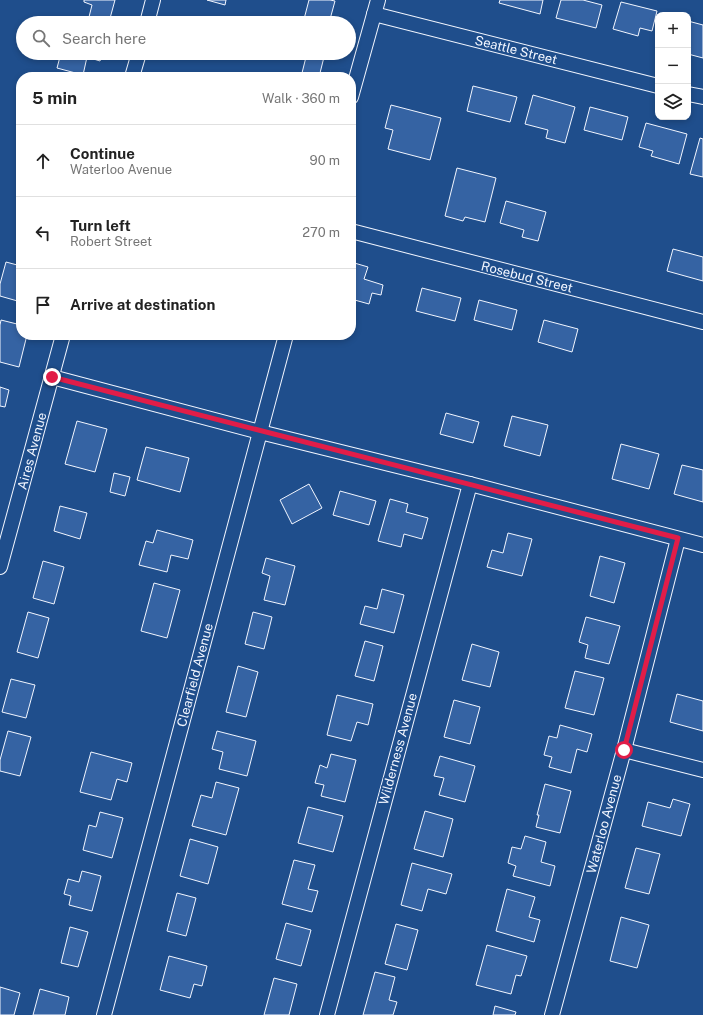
<!DOCTYPE html>
<meta charset="utf-8">
<style>
:root{--surface:#fff;--page:#f2f2f2;--text:#222;--muted:#767676;--line:#e0e0e0}
body{margin:0;font-family:"Public Sans",sans-serif;background:var(--page);color:var(--text)}
.controls{position:absolute;right:12px;top:12px;display:grid;overflow:hidden;border-radius:8px;box-shadow:0 2px 6px #0003}
.controls button{width:36px;height:36px;display:grid;place-items:center;padding:0;border:0;border-bottom:1px solid var(--line);background:var(--surface);color:var(--text);font:20px sans-serif}
.stop{position:absolute;width:12px;height:12px;margin:-9px;border:3px solid #e11d48;border-radius:50%;background:#fff}
.stop.end{background:#e11d48;border-color:#fff;box-shadow:0 1px 4px #0008}
.list{margin:0;padding:0;list-style:none}
h2{display:flex;justify-content:space-between;align-items:center;height:52px;margin:0;padding:0 16px;font-size:17px}
h2 small{font-size:13px;font-weight:400;color:var(--muted)}
.list li{display:grid;grid-template-columns:26px 1fr auto;gap:12px;align-items:center;box-sizing:border-box;height:72px;padding:0 16px;border-top:1px solid var(--line)}
.list b{display:block;font-size:15px;white-space:nowrap}
.list p{margin:0;font-size:13px;white-space:nowrap;color:var(--muted)}
.list em{font-size:13px;font-style:normal;color:var(--muted)}
.icon{flex:none;width:22px;height:22px;fill:none;stroke:currentColor;stroke-width:2;stroke-linecap:round;stroke-linejoin:round}
.map{position:relative;flex:none;width:703px;height:1015px;overflow:hidden}
.search{position:absolute;background:var(--surface);box-shadow:0 2px 6px #0003;left:16px;top:16px;width:340px;height:44px;display:flex;align-items:center;gap:10px;box-sizing:border-box;padding:0 14px;border-radius:22px;color:var(--muted);font-size:15px}
.panel{position:absolute;background:var(--surface);box-shadow:0 2px 6px #0003;left:16px;top:72px;width:340px;height:268px;border-radius:16px}
.map>svg:first-child{display:block}
.building{fill:#3563a3;stroke:#f2f6ff}
.lines{fill:none;stroke-linecap:round;stroke-linejoin:round}
.street-casing{stroke:#f2f6ff;stroke-width:16}
.street{stroke:#1f4e8c;stroke-width:14}
.route{stroke:#e11d48;stroke-width:5}
.labels{text-anchor:middle;dominant-baseline:central;stroke-width:3;stroke-linejoin:round;paint-order:stroke}
.street-label{font-size:13px;fill:#f2f6ff;stroke:#1f4e8c}
</style>
<div class="map">
<svg width="703" height="1015" viewBox="0 0 703 1015">
<rect width="100%" height="100%" fill="#1f4e8c"/>
<g class="building">
<polygon points="84,0 115,0 109,22 89,17 92,5 84,2"/>
<polygon points="207,0 226,0 225,5"/>
<polygon points="309,0 330,0 335,1 329,23 303,23"/>
<polygon points="500,0 543,0 540,14 499,3"/>
<polygon points="561,0 583,0 602,5 596,28 556,18"/>
<polygon points="621,2 657,11 652,31 640,28 638,36 613,29"/>
<polygon points="187,17 205,22 204,23 186,23"/>
<polygon points="688,21 703,25 703,58 688,54"/>
<polygon points="61,53 103,53 100,61 87,57 83,75 57,68"/>
<polygon points="307,53 325,53 319,77 301,77"/>
<polygon points="473,86 517,97 510,122 467,111"/>
<polygon points="533,95 575,107 565,143 546,138 548,130 525,124"/>
<polygon points="391,105 441,118 430,160 388,149 393,130 385,128"/>
<polygon points="590,107 628,117 622,140 584,130"/>
<polygon points="646,123 687,134 679,164 651,156 653,151 639,147"/>
<polygon points="700,138 703,139 703,177 690,174"/>
<polygon points="457,168 496,178 485,222 465,217 463,221 445,216"/>
<polygon points="506,201 546,212 538,241 522,237 524,230 500,223"/>
<polygon points="673,249 703,257 703,281 667,271"/>
<polygon points="6,262 21,266 21,302 0,296 0,284"/>
<polygon points="351,262 368,267 364,279 383,285 381,295 372,293 369,304 351,299"/>
<polygon points="422,288 461,298 455,321 416,311"/>
<polygon points="479,300 517,310 512,330 474,320"/>
<polygon points="1,320 21,325 21,335 27,335 19,367 0,362 0,325"/>
<polygon points="544,320 578,329 572,352 538,342"/>
<polygon points="0,387 9,390 5,407 0,406"/>
<polygon points="446,413 479,422 473,443 440,434"/>
<polygon points="512,416 548,425 540,456 504,446"/>
<polygon points="77,421 107,429 95,472 65,464"/>
<polygon points="621,444 659,454 649,489 612,479"/>
<polygon points="146,447 189,458 180,492 137,480"/>
<polygon points="682,465 703,470 703,502 674,494"/>
<polygon points="114,473 130,477 125,496 110,492"/>
<polygon points="309,484 322,508 292,524 280,500"/>
<polygon points="340,491 376,501 369,525 333,515"/>
<polygon points="390,499 408,504 406,512 428,518 422,539 404,534 401,547 378,541"/>
<polygon points="60,506 87,513 80,539 54,531"/>
<polygon points="157,530 193,540 188,559 171,555 167,572 139,565 146,541 153,543"/>
<polygon points="508,533 532,539 522,576 487,567 492,550 503,553"/>
<polygon points="600,556 625,563 614,603 590,596"/>
<polygon points="266,558 295,566 285,605 264,600 270,576 262,573"/>
<polygon points="43,561 64,567 54,604 33,598"/>
<polygon points="154,583 180,590 167,638 141,631"/>
<polygon points="382,589 404,595 394,633 360,624 365,606 377,609"/>
<polygon points="28,612 49,618 38,658 17,652"/>
<polygon points="253,612 272,617 264,649 245,644"/>
<polygon points="586,617 620,626 609,664 585,658 588,645 579,642"/>
<polygon points="365,641 383,646 374,681 355,676"/>
<polygon points="472,644 499,652 490,687 462,680"/>
<polygon points="238,666 258,672 246,717 226,712"/>
<polygon points="575,671 604,678 594,715 565,708"/>
<polygon points="11,679 35,685 26,718 2,712"/>
<polygon points="677,694 703,701 703,731 670,722"/>
<polygon points="337,695 373,704 368,725 357,722 351,741 327,735"/>
<polygon points="454,700 480,707 470,744 444,737"/>
<polygon points="560,725 592,734 587,752 577,749 571,773 549,767 552,757 544,755 549,736 557,738"/>
<polygon points="8,731 31,737 20,776 0,771 0,760"/>
<polygon points="217,731 256,741 247,776 219,769 223,752 212,749"/>
<polygon points="91,752 132,763 127,782 117,779 111,800 80,792"/>
<polygon points="331,754 356,760 345,802 321,796 324,785 315,783 320,765 327,768"/>
<polygon points="440,756 475,766 465,802 439,795 444,778 434,776"/>
<polygon points="216,782 239,788 226,835 192,826 201,795 212,798"/>
<polygon points="545,784 571,791 560,833 536,827 539,815 537,815"/>
<polygon points="673,799 690,804 681,836 642,826 648,802 670,808"/>
<polygon points="308,807 343,816 333,852 298,843"/>
<polygon points="425,811 453,819 443,857 414,849"/>
<polygon points="100,812 123,818 112,858 83,850 89,825 96,827"/>
<polygon points="525,836 546,842 541,862 555,866 550,886 513,876 516,866 508,863 512,847 521,849"/>
<polygon points="190,839 218,847 208,884 180,876"/>
<polygon points="636,848 660,854 649,894 625,888"/>
<polygon points="294,860 315,865 308,889 318,891 312,912 282,904"/>
<polygon points="412,863 452,874 446,894 428,889 422,911 401,905"/>
<polygon points="82,871 101,876 92,911 69,905 71,896 64,894 68,879 79,882"/>
<polygon points="507,889 535,897 529,917 540,920 534,942 496,931"/>
<polygon points="177,893 196,898 186,936 167,931"/>
<polygon points="621,917 649,925 637,968 610,961"/>
<polygon points="286,923 311,930 301,966 276,959"/>
<polygon points="396,924 418,930 407,970 385,964"/>
<polygon points="70,927 88,932 78,967 61,963"/>
<polygon points="487,945 527,956 521,976 516,975 511,994 476,985"/>
<polygon points="169,956 207,966 202,986 194,984 190,998 160,990"/>
<polygon points="375,972 395,977 389,1000 397,1002 393,1015 363,1015"/>
<polygon points="274,978 297,984 289,1015 264,1015"/>
<polygon points="0,987 20,993 14,1015 0,1015"/>
<polygon points="40,989 69,997 65,1015 33,1015"/>
<polygon points="495,1006 516,1012 515,1015 493,1015"/>
</g>
<g class="lines">
<g class="street-casing">
<g id="street">
<polyline points="374,14 658,86"/>
<polyline points="147,23 153,0"/>
<polyline points="132,77 139,53"/>
<polyline points="688,94 703,97"/>
<polyline points="351,97 378,0"/>
<polyline points="351,231 703,322"/>
<polyline points="52,377 260,432 470,484 703,545"/>
<polyline points="0,567 63,335"/>
<polyline points="624,750 703,770"/>
<polyline points="104,1015 286,335"/>
<polyline points="327,1015 470,484"/>
<polyline points="552,1015 624,750 678,539"/>
</g>
</g>
<use href="#street" class="street"/>
</g>
<g class="lines">
<path class="route" d="M52 377C260 432 469 484 678 538L624 750"/>
</g>
<g class="labels">
<g class="street-label">
<text transform="translate(516 50) rotate(14)">Seattle Street</text>
<text transform="translate(527 277) rotate(14)">Rosebud Street</text>
<text transform="translate(32 451) rotate(-75)">Aires Avenue</text>
<text transform="translate(195 675) rotate(-75)">Clearfield Avenue</text>
<text transform="translate(398 749) rotate(-75)">Wilderness Avenue</text>
<text transform="translate(604 824) rotate(-75)">Waterloo Avenue</text>
</g>
</g>
</svg>
<div class="controls">
<button>+</button>
<button>−</button>
<button><svg class="icon" aria-label="layers" viewBox="0 0 24 24"><path d="M12 4l9 5-9 5-9-5zM3 14l9 5 9-5"/></svg></button>
</div>
<div class="stop" style="left:624px;top:750px"></div>
<div class="stop end" style="left:52px;top:377px"></div>
<div class="search"><svg class="icon" aria-label="search" viewBox="0 0 24 24"><circle cx="10" cy="10" r="6"/><path d="M15 15l6 6"/></svg>Search here</div>
<section class="panel">
<h2>5 min<small>Walk · 360 m</small></h2>
<ul class="list">
<li><svg class="icon" aria-label="ahead" viewBox="0 0 24 24"><path d="M12 20V5M6 11l6-6 6 6"/></svg><div><b>Continue</b><p>Waterloo Avenue</p></div><em>90 m</em></li>
<li><svg class="icon" aria-label="left" viewBox="0 0 24 24"><path d="M17 20v-9H6M10 6l-5 5 5 5"/></svg><div><b>Turn left</b><p>Robert Street</p></div><em>270 m</em></li>
<li><svg class="icon" aria-label="arrive" viewBox="0 0 24 24"><path d="M6 21V4h12l-3 4 3 4H6"/></svg><div><b>Arrive at destination</b></div></li>
</ul>
</section>
</div>
